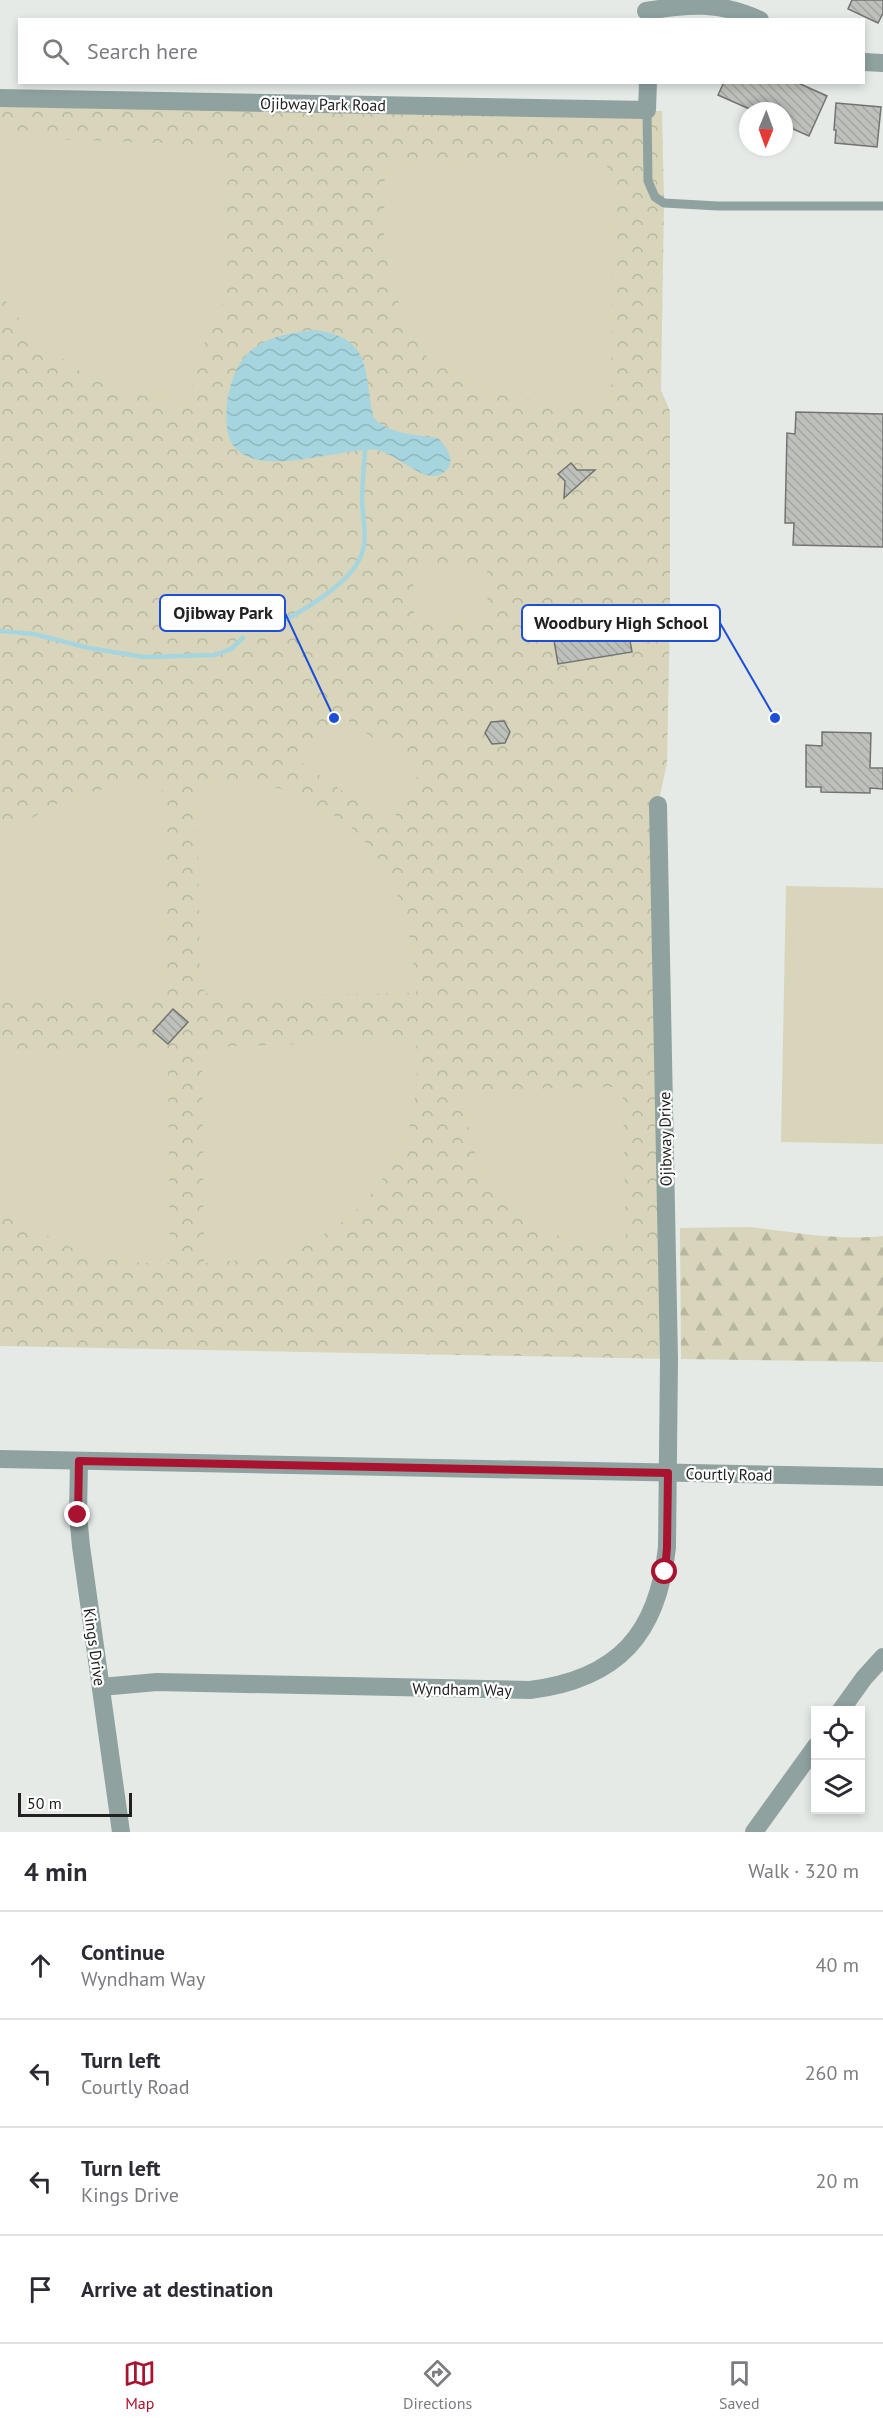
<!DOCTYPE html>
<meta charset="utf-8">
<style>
:root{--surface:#fff;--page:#f7f7f7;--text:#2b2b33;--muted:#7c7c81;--line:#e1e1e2;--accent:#aa132f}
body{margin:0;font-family:"PT Sans",sans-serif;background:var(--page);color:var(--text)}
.controls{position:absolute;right:18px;bottom:18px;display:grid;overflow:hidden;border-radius:0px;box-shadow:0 3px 9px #0003}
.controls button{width:54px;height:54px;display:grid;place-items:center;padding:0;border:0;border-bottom:2px solid var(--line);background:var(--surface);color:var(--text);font:30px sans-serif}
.compass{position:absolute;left:739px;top:102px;width:54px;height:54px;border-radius:50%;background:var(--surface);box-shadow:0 3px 9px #0003;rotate:181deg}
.scale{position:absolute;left:18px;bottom:15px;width:114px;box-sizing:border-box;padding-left:6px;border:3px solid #202221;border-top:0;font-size:16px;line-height:21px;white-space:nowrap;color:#202221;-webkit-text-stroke:4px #fff;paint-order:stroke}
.stop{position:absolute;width:18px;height:18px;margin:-14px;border:4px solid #aa132f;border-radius:50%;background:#fff}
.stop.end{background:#aa132f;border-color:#fff;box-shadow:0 2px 6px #0008}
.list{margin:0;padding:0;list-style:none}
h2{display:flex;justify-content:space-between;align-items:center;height:78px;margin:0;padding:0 24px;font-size:26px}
h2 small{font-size:20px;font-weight:400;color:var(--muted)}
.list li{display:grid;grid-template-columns:39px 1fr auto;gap:18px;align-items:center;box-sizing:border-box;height:108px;padding:0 24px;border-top:2px solid var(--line)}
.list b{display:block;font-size:22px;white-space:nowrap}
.list p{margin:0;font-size:20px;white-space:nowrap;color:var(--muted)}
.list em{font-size:20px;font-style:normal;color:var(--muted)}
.icon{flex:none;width:33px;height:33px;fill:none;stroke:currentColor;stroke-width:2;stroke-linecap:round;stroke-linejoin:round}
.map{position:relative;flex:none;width:883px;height:1832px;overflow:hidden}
.search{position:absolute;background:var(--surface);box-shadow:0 3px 9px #0003;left:18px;right:18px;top:18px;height:66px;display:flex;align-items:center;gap:15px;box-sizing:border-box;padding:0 21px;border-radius:0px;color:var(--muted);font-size:22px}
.sheet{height:510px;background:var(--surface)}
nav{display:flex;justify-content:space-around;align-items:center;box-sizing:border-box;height:84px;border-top:2px solid var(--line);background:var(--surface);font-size:16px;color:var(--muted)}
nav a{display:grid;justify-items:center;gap:3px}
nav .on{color:var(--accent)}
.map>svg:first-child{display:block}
.forest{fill:url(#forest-firs)}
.park{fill:url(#park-crowns)}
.pitch{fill:#d8d5ba}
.water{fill:url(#water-waves)}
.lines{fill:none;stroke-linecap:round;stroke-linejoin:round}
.stream{stroke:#a7d5df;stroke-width:4.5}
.building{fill:url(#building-back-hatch);stroke:#737471;stroke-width:1.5}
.lane{stroke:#8fa29f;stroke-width:9}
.street{stroke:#8fa29f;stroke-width:18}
.route{stroke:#aa132f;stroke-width:8}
.labels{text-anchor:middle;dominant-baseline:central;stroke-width:4.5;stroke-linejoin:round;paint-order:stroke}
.street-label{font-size:16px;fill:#202221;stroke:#fff}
.leader{fill:none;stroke:#1d4ed8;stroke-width:2}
.callout-dot{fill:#1d4ed8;stroke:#fff;stroke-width:2}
.callout{fill:#fff;stroke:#1d4ed8;stroke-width:2}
.callout-label{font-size:18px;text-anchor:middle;font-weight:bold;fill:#202221}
</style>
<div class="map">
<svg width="883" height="1832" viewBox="0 0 883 1832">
<defs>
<pattern id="forest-firs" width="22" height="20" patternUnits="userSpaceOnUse" patternTransform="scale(1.5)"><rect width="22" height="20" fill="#d8d5ba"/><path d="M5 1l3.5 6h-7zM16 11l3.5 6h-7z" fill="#b9b7a0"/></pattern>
<pattern id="park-crowns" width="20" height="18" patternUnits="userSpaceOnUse" patternTransform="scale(1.5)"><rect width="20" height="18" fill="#d8d5ba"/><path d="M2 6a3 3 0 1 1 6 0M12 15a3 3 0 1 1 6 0" fill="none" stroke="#b9b7a0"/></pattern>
<pattern id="water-waves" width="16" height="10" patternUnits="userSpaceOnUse" patternTransform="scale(1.5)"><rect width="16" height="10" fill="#a7d5df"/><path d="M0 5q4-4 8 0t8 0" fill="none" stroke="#8fb7bf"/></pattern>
<pattern id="building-back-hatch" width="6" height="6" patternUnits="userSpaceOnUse" patternTransform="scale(1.5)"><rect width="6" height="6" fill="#bec0bc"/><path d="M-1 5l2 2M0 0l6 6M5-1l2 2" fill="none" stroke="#a3a5a1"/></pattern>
</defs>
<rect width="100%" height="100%" fill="#e5eae7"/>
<path class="forest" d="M749 1227C794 1232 837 1241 883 1236V1362L681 1359 680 1228Z"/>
<polygon class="park" points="0,98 662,111 664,203 661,390 670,411 670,613 667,763 658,805 669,1359 0,1346"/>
<g class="pitch">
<polygon points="0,137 215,145 226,156 222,309 193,365 192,403 143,396 98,382 70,365 29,331 0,294"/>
<polygon points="385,161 605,164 614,174 611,405 564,405 500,395 480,389 429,359 419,347 404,317 390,280 384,236"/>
<polygon points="487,570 488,623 414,624 413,571"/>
<polygon points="337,713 421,771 392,812 400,818 394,826 297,760 311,740 316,743"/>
<path d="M235 780C247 782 260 783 271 786 287 790 304 799 318 807 327 812 338 817 346 823 398 866 413 929 416 993L210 996 200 987 197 781Z"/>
<path d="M162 782 165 987 155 998 0 1001V844C7 835 16 830 25 823 71 790 108 787 162 782Z"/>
<polygon points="786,886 883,888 883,1144 781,1142"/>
<path d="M416 1040C418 1071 417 1106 407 1135 404 1144 398 1152 394 1160 369 1207 332 1237 281 1252 257 1260 230 1261 204 1263L202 1057 210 1047Z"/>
<path d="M157 1047 168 1057 170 1263C102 1266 48 1247 0 1199V1050Z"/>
<path d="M612 1087 623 1098 626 1244C525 1248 466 1190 465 1090Z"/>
</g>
<path class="water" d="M315 330C374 338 363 372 374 418 388 434 417 435 438 438 449 449 459 466 439 475 423 482 395 453 377 450 340 446 233 490 227 427 225 409 228 390 235 373 248 340 283 333 315 330Z"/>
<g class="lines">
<g class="stream">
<path d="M272 627C298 614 350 584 361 556 368 539 363 520 362 501 362 485 364 467 365 451"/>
<polyline points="0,631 34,634 89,648 144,657 215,655 231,649 243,638"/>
</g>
</g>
<g class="building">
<polygon points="852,0 883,0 883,13 878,23 848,9"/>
<polygon points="724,82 796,82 827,96 809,136 784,125 784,111 754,111 718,95"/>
<polygon points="836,103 881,107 877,147 835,143 836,130 834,130"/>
<polygon points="796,412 883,414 883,547 793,545 794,523 785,523 787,433 795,434"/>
<polygon points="571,463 577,470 595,470 564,498 565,481 558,474"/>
<polygon points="588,617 588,621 599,619 599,623 626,619 632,652 558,664 551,623"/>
<polygon points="504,721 510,732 505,743 492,744 485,733 491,722"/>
<polygon points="822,732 871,733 870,768 883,768 883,789 870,788 870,793 821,792 821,787 806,787 806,745 822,746"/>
<polygon points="173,1009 188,1022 168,1044 153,1031"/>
</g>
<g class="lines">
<polyline class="lane" points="647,110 648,181 655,197 664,203 718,206 883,206"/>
<g class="street">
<path d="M646 11C689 4 719 1 760 20"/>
<polyline points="864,62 883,63"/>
<polyline points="0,98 647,110 648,82"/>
<polyline points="0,1459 883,1477"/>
<polyline points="79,1461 78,1515 81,1546 121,1832"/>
<path d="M101 1687 157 1682 530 1690C618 1679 658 1634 667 1547L669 1359 658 805"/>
<polyline points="841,1710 864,1678 883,1657"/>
<polyline points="754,1832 816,1746"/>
</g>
</g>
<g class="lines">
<polyline class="route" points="78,1515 79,1461 668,1473 667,1547 665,1572"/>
</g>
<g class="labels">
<g class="street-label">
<text transform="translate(323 104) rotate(1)">Ojibway Park Road</text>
<text transform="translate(665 1139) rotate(-91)">Ojibway Drive</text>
<text transform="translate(729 1474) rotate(1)">Courtly Road</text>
<text transform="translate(95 1647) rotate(82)">Kings Drive</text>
<text transform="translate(462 1689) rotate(1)">Wyndham Way</text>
</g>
</g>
<path class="leader" d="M334 718L285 613M775 718L720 623"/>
<g class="callout-dot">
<circle cx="334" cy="718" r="6"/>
<circle cx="775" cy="718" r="6"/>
</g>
<g class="callout">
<rect x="160" y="595" width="125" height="36" rx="6"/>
<rect x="522" y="605" width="198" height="36" rx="6"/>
</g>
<g class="callout-label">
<text x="223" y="619">Ojibway Park</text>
<text x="621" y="629">Woodbury High School</text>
</g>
</svg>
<div class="controls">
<button><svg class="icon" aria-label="locate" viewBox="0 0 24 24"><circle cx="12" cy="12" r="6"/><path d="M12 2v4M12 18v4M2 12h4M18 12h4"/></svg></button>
<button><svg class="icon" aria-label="layers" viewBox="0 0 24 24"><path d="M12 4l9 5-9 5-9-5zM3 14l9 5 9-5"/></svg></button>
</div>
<svg class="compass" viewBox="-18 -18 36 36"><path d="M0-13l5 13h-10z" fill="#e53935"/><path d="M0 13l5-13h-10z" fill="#7c7c81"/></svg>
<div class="scale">50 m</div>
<div class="stop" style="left:665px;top:1572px"></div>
<div class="stop end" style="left:78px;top:1515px"></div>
<div class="search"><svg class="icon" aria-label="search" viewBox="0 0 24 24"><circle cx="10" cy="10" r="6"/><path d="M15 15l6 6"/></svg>Search here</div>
</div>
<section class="sheet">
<h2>4 min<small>Walk · 320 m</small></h2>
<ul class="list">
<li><svg class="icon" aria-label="ahead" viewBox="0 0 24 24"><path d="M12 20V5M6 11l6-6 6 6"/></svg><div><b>Continue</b><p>Wyndham Way</p></div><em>40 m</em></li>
<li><svg class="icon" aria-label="left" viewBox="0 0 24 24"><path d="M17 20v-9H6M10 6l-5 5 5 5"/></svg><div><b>Turn left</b><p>Courtly Road</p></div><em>260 m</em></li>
<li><svg class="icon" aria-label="left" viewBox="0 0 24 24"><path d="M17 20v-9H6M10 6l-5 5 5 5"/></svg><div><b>Turn left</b><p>Kings Drive</p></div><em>20 m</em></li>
<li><svg class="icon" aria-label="arrive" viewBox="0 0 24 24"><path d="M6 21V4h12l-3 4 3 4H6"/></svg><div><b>Arrive at destination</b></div></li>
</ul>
</section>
<nav>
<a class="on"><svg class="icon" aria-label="map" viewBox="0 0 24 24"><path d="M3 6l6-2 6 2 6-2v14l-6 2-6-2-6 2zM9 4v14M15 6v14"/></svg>Map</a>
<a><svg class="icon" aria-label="directions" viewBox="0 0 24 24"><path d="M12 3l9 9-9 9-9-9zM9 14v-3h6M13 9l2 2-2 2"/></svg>Directions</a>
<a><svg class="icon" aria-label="saved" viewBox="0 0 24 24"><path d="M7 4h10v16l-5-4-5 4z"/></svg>Saved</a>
</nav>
